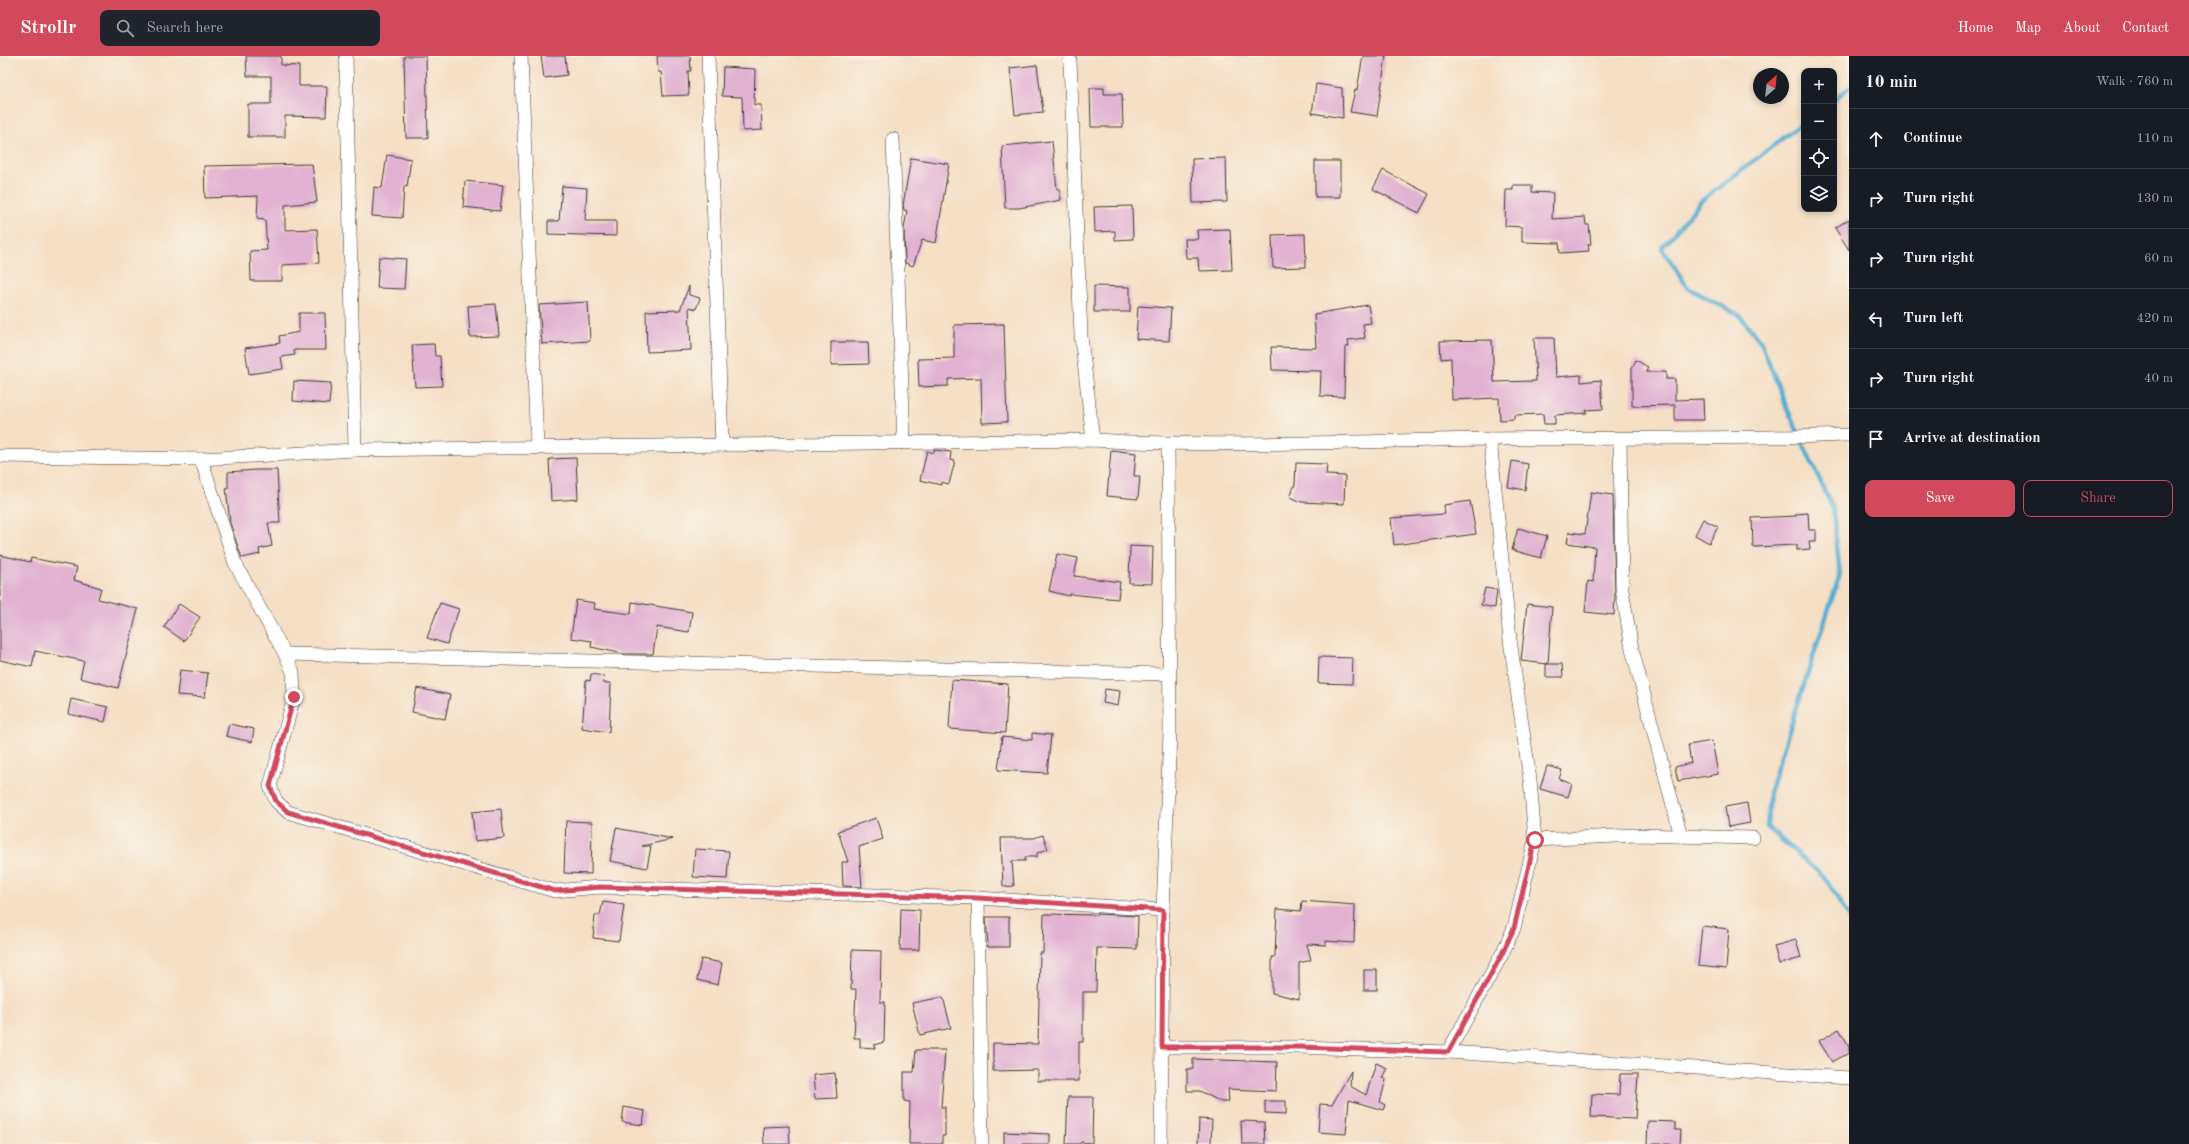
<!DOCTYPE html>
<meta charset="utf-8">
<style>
:root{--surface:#171b24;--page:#20242c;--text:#f1f3f6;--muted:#9ea1a6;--line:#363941;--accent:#d1495b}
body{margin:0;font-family:"Old Standard TT",serif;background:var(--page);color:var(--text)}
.controls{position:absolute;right:12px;top:12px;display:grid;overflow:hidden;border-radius:8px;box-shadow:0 2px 6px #0003}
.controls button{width:36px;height:36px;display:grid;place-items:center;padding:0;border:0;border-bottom:1px solid var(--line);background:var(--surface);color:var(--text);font:20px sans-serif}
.compass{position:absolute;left:1753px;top:12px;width:36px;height:36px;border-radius:50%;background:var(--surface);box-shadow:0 2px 6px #0003;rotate:27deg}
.stop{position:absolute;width:12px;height:12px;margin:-9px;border:3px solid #d1495b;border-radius:50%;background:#fff}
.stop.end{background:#d1495b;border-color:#fff;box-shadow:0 1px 4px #0008}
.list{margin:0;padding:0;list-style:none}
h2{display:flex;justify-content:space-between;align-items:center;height:52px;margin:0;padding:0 16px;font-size:17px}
h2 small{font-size:13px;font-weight:400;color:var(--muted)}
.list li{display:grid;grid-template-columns:26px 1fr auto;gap:12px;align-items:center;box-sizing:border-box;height:60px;padding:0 16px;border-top:1px solid var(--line)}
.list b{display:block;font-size:15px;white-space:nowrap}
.list em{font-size:13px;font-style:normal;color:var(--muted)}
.actions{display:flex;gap:8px;padding:12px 16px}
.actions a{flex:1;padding:9px 0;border:1px solid var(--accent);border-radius:8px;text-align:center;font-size:14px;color:var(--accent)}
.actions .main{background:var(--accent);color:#fff}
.icon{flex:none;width:22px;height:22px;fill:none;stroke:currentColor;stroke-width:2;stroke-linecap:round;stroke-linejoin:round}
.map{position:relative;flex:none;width:1849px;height:1088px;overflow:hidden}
header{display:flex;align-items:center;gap:24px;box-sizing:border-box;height:56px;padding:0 20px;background:var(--accent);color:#fff}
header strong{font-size:19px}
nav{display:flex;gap:22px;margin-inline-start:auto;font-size:14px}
.search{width:280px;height:36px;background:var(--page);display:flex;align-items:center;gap:10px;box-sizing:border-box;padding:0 14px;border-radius:8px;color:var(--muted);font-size:15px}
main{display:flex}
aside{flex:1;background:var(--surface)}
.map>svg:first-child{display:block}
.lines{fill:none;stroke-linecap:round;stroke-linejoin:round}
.stream{stroke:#54add2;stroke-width:4.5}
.building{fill:#e1b2d2}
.minor-casing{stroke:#3d3935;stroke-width:14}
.minor{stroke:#fff;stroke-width:13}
.route{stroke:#d1495b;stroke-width:5}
</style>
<header>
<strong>Strollr</strong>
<div class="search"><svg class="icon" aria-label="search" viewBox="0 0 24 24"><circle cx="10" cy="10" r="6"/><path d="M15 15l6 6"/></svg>Search here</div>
<nav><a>Home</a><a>Map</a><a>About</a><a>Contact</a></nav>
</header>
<main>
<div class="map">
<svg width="1849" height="1088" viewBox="0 0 1849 1088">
<rect width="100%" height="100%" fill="#f7f3e8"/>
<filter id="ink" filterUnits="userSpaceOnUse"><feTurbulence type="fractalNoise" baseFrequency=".025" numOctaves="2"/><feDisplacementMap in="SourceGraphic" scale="8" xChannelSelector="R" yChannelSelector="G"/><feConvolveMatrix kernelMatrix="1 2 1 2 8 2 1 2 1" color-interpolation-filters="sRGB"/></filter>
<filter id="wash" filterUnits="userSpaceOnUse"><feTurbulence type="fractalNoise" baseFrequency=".012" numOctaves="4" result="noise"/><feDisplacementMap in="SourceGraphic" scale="16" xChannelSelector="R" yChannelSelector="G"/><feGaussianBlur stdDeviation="0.9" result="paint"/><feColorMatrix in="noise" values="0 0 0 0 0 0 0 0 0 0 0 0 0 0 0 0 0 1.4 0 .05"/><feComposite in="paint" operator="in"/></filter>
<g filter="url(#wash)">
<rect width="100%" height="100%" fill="#f5dfc5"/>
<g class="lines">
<g class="stream">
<polyline points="1834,43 1849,32"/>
<polyline points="1804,66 1701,145 1662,192 1688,232 1739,259 1761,286 1786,350 1833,453 1840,518 1769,737 1767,771 1826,823 1849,862"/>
</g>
</g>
<g id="blocks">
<g class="building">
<polygon points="246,0 281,0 281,9 299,10 299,30 327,30 326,61 285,60 285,81 248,81 248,48 271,48 271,20 247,20"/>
<polygon points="404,0 426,0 428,82 406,82"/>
<polygon points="541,0 565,0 567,19 544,22"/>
<polygon points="657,0 690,0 691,15 688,15 689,39 663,40 661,16 658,16"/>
<polygon points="1363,0 1386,0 1377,60 1350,56 1355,34 1357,34"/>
<polygon points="1037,9 1043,56 1015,59 1010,12"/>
<polygon points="723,11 755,13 754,49 761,49 762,74 743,75 742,41 722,40"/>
<polygon points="1316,28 1342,32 1343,62 1312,57"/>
<polygon points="1090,32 1104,32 1104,38 1122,38 1123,71 1091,71"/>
<polygon points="1052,85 1057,133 1060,133 1061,144 1019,152 1005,152 1002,90"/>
<polygon points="387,99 411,103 407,131 404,130 402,162 372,160 374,131 382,132"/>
<polygon points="911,102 949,108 936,187 922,184 913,210 905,207 904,173 907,155 904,154 903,149"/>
<polygon points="1226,102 1227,146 1193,147 1192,103"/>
<rect x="1315" y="105" width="25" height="36"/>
<polygon points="312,108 317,146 285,149 285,174 317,173 319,207 282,209 282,225 251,225 250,195 267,194 265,164 257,163 258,140 205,142 204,110"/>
<polygon points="1383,114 1429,138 1419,157 1373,133"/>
<polygon points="465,125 503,129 500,155 463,151"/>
<polygon points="1513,129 1532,129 1532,136 1553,137 1552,163 1585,161 1586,169 1589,169 1591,188 1588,188 1589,195 1560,197 1559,187 1522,186 1522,171 1505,170 1506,134 1513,134"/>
<polygon points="562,130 587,132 585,165 616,165 616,180 548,178 548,165 559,165"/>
<polygon points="1132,150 1133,183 1115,184 1115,175 1095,176 1094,151"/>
<polygon points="1849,163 1849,194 1835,172"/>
<polygon points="1230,173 1232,214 1199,215 1198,202 1186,202 1185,183 1198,183 1197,174"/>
<polygon points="1305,178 1306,211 1273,212 1272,179"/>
<polygon points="379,201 406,203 404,233 377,232"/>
<polygon points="689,230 689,239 700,242 696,253 689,251 691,294 647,296 646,255 680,254"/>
<polygon points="1094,230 1130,231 1130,256 1094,256"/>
<polygon points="588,246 590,285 542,288 539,249"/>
<polygon points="496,248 499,280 470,281 468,250"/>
<polygon points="1368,249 1371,267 1363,268 1365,282 1348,284 1349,290 1345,291 1344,341 1320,340 1321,315 1272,314 1271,291 1316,292 1314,258"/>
<polygon points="1138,250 1171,252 1169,285 1136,283"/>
<polygon points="299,257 325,257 326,294 294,294 295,299 281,301 283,313 249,318 245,292 280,287 279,280 299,276"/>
<polygon points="1004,268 1007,366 982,367 981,322 948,323 948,330 919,331 918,303 954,302 954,269"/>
<polygon points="1534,282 1554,282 1556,321 1581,319 1581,326 1601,324 1603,353 1586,354 1587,357 1555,359 1555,368 1544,368 1543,358 1514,359 1514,363 1500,364 1499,342 1452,344 1451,302 1441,303 1440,285 1492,284 1494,326 1536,325"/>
<polygon points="831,286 868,286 869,308 831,309"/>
<polygon points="434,288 435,300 440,300 442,330 415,331 412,289"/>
<polygon points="1636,304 1648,311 1646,316 1666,316 1666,323 1675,323 1675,344 1703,343 1704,364 1675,364 1675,349 1632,350 1632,312"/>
<polygon points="294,325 331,327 329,348 293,345"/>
<polygon points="934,394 951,396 950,404 955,405 949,428 941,426 941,429 920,424 927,395 934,397"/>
<polygon points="1111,394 1136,397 1134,420 1140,420 1138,443 1107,440"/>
<polygon points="576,402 578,443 551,445 549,403"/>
<polygon points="1512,405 1528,408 1525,434 1508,431"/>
<polygon points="1296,407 1327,408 1326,419 1345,420 1344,448 1302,446 1290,441 1295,428"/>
<polygon points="256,414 277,414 280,467 268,467 272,490 259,493 260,498 242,502 230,467 226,432 228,432 228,416"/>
<polygon points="1591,436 1613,439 1615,541 1614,559 1585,556 1588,525 1593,526 1595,491 1567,487 1569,476 1585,478"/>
<polygon points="1470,445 1476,478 1394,489 1391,462 1445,458 1444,449"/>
<polygon points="1808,457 1809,474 1816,474 1816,486 1809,486 1810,493 1797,494 1797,489 1753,491 1752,462 1796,460 1796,458"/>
<polygon points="1703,463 1718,471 1709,487 1695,479"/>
<polygon points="1518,472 1547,480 1541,502 1512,494"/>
<polygon points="1130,490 1153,491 1152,528 1129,527"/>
<polygon points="1057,498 1078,502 1074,520 1120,526 1118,543 1070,538 1069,540 1049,535"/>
<polygon points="0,499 30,506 31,502 77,511 74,524 101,532 98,543 138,553 118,632 80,622 84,605 35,595 32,611 0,604"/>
<polygon points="1485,532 1497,534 1495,552 1481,549"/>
<polygon points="576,544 595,547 594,553 631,558 632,546 692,556 689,576 657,571 653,598 624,598 591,591 592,585 571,582"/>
<polygon points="440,547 459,553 447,588 427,582"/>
<polygon points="179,548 200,561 184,585 164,571"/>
<polygon points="1527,548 1552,551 1548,608 1521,605"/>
<polygon points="1319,601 1353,602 1352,628 1318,627"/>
<polygon points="1546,608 1562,608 1563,621 1546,621"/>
<polygon points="180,614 208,617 205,641 177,639"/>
<polygon points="591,618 604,620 603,627 611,627 609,676 582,672 586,624 590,625"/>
<polygon points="952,624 1008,628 1005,677 949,673"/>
<polygon points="417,632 450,639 445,663 412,656"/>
<polygon points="1105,633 1120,635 1118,650 1103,647"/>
<polygon points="71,643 108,651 105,666 68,658"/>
<polygon points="229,668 254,673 252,686 226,680"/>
<polygon points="1032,677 1051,679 1047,717 998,714 1002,681 1032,684"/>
<polygon points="1712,685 1718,718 1678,725 1675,711 1691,707 1688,689"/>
<polygon points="1547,710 1562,714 1559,723 1572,728 1568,741 1540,733"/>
<polygon points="1747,747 1750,767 1728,771 1725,751"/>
<polygon points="501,753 504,782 475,785 472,756"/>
<polygon points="876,762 883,783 859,791 862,831 843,830 842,806 848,806 838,775"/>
<polygon points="566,765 592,766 591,818 564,817"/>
<polygon points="616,772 673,783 642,790 651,790 647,812 610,805"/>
<polygon points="1043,779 1048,793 1037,797 1037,801 1025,801 1025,805 1012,805 1014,830 1003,831 1001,782 1034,782"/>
<polygon points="695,793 729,795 727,823 693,821"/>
<polygon points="1302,845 1355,849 1354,887 1326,885 1326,889 1307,888 1311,904 1299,907 1299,943 1272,937 1272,901 1275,901 1277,853 1301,855"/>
<polygon points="603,846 624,849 619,885 593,882 595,859 600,859"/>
<polygon points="901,853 920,854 919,894 900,894"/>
<polygon points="1044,858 1097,859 1097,858 1138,860 1137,893 1097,892 1096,936 1083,936 1083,986 1079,986 1079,1025 1038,1025 1038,1014 993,1015 993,987 1038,988 1040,897 1043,897"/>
<polygon points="986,861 1009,861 1009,891 988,891"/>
<polygon points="1702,870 1729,873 1726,913 1698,910"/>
<polygon points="1796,884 1801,902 1779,908 1774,890"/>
<polygon points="852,894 881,895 880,946 885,946 884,986 874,989 875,992 860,991 860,982 854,982 856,933 851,933"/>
<polygon points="701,903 722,907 718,929 697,924"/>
<rect x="1364" y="914" width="13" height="20"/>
<polygon points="943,941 951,972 920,979 912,947"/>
<polygon points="1839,973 1849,990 1849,997 1832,1006 1819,985"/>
<polygon points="916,994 945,994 941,1051 945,1051 945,1080 942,1080 942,1088 909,1088 910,1046 904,1045 904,1016 914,1016"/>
<polygon points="1193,1003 1277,1006 1276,1035 1228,1033 1229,1046 1221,1046 1200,1035 1187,1035 1187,1013 1193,1013"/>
<polygon points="1376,1007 1387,1012 1382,1022 1386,1023 1380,1046 1385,1049 1383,1054 1349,1044 1346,1078 1318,1076 1320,1048 1332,1049 1351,1015 1350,1030 1366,1039"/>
<polygon points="835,1017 837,1042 815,1043 813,1019"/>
<polygon points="1620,1018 1638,1018 1635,1063 1591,1061 1592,1038 1619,1039"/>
<polygon points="1068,1041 1093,1041 1092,1087 1081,1086 1080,1088 1066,1088"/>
<polygon points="1265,1045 1286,1045 1286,1058 1265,1057"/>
<polygon points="624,1051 645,1055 643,1069 622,1066"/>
<polygon points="1199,1063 1212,1064 1211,1088 1198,1088"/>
<polygon points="1241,1065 1264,1066 1265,1088 1242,1088"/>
<polygon points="1648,1065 1675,1066 1675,1074 1681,1074 1680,1088 1647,1088"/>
<polygon points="789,1070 790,1088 764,1088 763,1071"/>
<polygon points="1004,1076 1050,1078 1050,1088 1004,1088"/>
</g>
</g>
</g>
<g filter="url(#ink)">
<use href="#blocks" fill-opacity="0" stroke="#3d3935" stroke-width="1"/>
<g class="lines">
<g class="minor-casing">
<g id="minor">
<polyline points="346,0 355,394"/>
<polyline points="521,0 537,391"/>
<polyline points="708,0 722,389"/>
<polyline points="1070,4 1081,280 1093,384"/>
<polyline points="893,83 904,387"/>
<polyline points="1620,383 1622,533 1632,593 1681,780"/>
<path d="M0 400 201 403 355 394 1093 384C1224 392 1356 385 1488 383 1608 381 1729 384 1849 379"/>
<polyline points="201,403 235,507 285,598 293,616 294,641 270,730 276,745 288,756 555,835 599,831 978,842"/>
<polyline points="285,598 1169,618"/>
<polyline points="1535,784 1636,779 1753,782"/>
<polyline points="1162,991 1299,991 1448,996 1501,900 1514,872 1535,784 1530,724 1510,584 1490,383"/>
<polyline points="1448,996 1849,1022"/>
<polyline points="982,1088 978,842 1163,854"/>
<polyline points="1161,1088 1163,854 1170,677 1168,389"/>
</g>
</g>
<use href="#minor" class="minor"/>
</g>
</g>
<g class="lines" filter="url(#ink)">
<polyline class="route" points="294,641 270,730 276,745 288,756 555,835 600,831 978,842 1163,854 1162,991 1299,991 1448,996 1501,900 1514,872 1535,784"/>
</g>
</svg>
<div class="controls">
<button>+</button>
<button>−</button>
<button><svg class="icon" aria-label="locate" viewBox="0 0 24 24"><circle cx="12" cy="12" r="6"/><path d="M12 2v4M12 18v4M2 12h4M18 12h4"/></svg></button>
<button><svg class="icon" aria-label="layers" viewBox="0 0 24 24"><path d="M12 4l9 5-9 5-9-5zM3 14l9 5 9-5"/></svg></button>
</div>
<svg class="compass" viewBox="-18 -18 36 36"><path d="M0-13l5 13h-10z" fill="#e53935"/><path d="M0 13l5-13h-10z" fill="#9ea1a6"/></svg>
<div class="stop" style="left:1535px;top:784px"></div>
<div class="stop end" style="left:294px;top:641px"></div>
</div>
<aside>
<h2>10 min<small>Walk · 760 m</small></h2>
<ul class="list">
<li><svg class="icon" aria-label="ahead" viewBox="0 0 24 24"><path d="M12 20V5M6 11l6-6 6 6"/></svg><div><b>Continue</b></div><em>110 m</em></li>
<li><svg class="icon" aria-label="right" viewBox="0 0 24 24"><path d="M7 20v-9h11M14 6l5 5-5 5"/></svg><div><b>Turn right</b></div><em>130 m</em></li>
<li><svg class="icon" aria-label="right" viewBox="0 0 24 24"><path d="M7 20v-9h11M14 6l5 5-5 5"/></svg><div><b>Turn right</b></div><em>60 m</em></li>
<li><svg class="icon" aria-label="left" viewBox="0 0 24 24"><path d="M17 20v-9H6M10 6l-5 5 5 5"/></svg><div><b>Turn left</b></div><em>420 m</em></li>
<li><svg class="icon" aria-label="right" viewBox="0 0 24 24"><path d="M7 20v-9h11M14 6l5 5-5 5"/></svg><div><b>Turn right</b></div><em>40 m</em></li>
<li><svg class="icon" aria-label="arrive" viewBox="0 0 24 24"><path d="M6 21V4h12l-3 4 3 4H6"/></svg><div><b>Arrive at destination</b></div></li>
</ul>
<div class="actions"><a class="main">Save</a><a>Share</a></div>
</aside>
</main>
